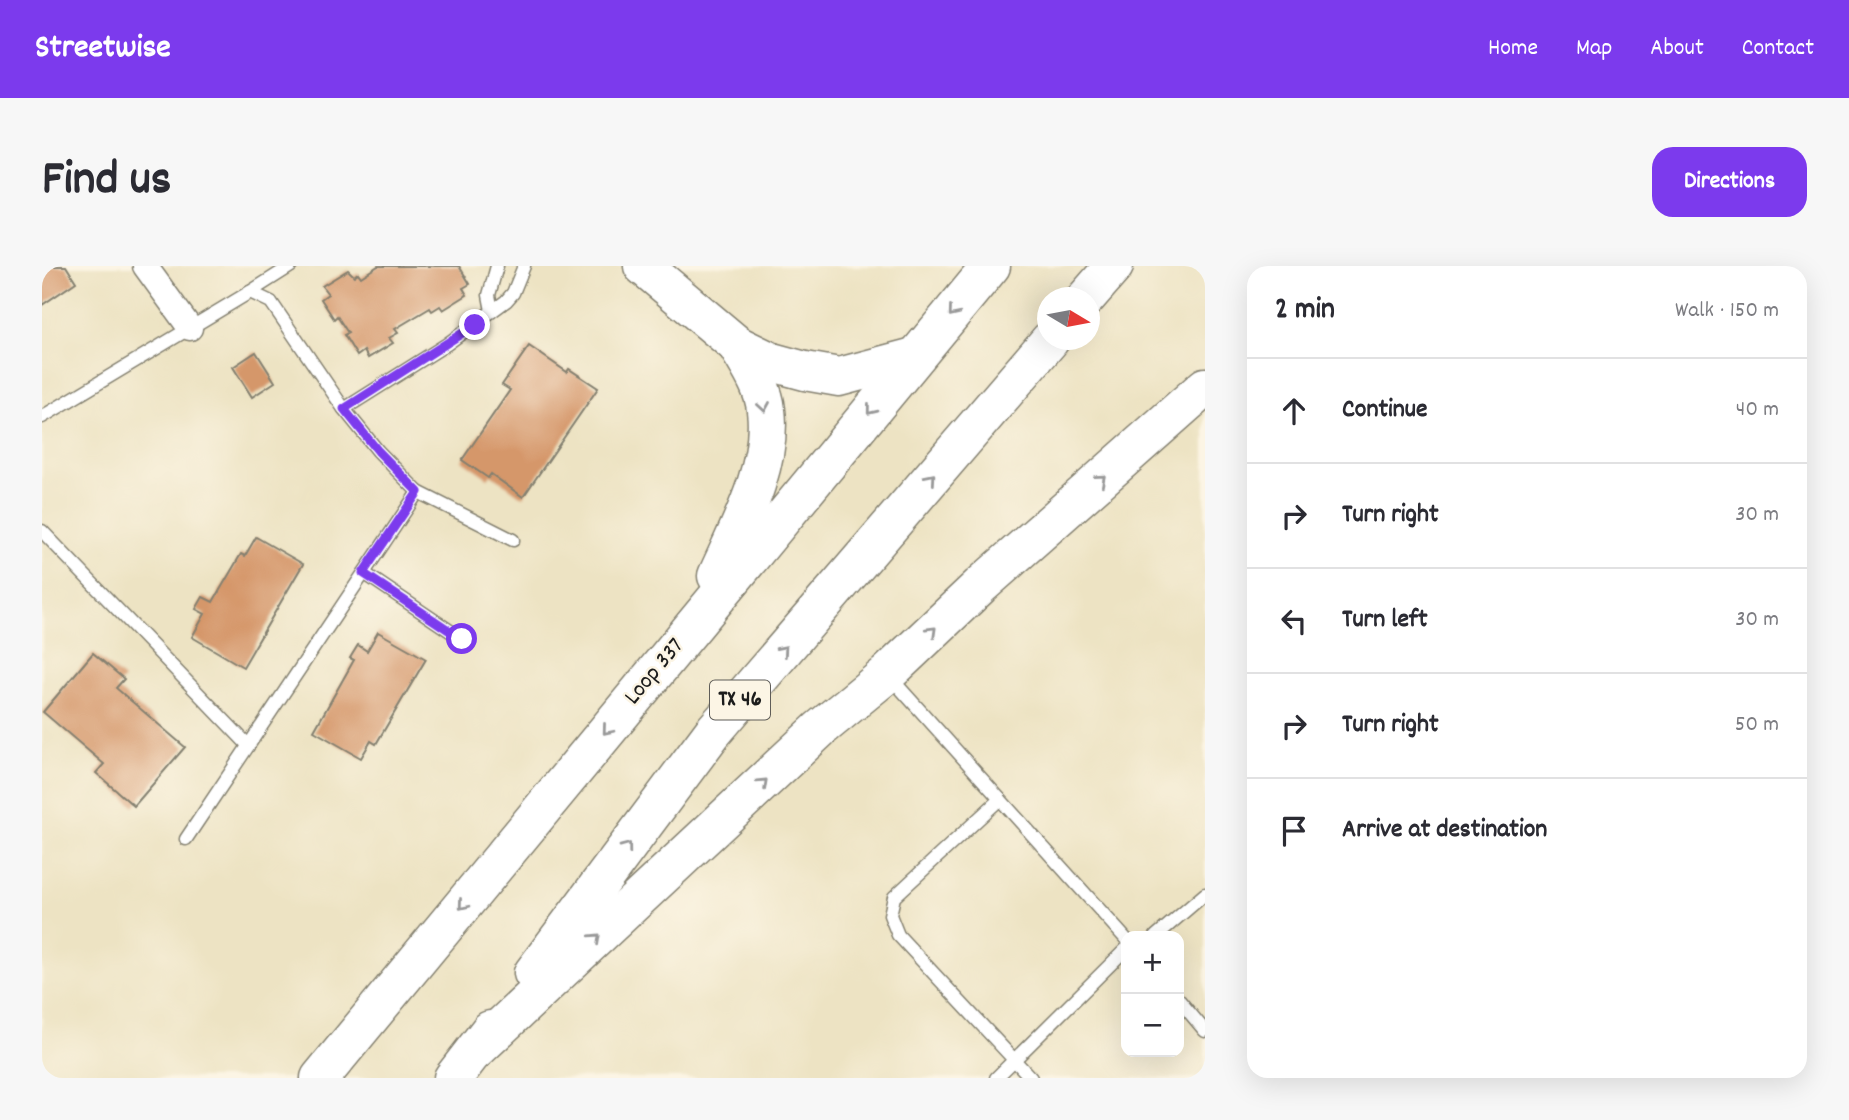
<!DOCTYPE html>
<meta charset="utf-8">
<style>
:root{--surface:#fff;--page:#f7f7f7;--text:#2b2b33;--muted:#7c7c81;--line:#e1e1e2;--accent:#7c3aed}
body{margin:0;font-family:Dekko,sans-serif;background:var(--page);color:var(--text)}
.controls{position:absolute;right:21px;bottom:21px;display:grid;overflow:hidden;border-radius:14px;box-shadow:0 7px 28px #0002}
.controls button{width:63px;height:63px;display:grid;place-items:center;padding:0;border:0;border-bottom:2px solid var(--line);background:var(--surface);color:var(--text);font:35px sans-serif}
.compass{position:absolute;left:995px;top:21px;width:63px;height:63px;border-radius:50%;background:var(--surface);box-shadow:0 7px 28px #0002;rotate:100deg}
.stop{position:absolute;width:21px;height:21px;margin:-16px;border:5px solid #7c3aed;border-radius:50%;background:#fff}
.stop.end{background:#7c3aed;border-color:#fff;box-shadow:0 2px 7px #0008}
.list{margin:0;padding:0;list-style:none}
h2{display:flex;justify-content:space-between;align-items:center;height:91px;margin:0;padding:0 28px;font-size:30px}
h2 small{font-size:23px;font-weight:400;color:var(--muted)}
.list li{display:grid;grid-template-columns:46px 1fr auto;gap:21px;align-items:center;box-sizing:border-box;height:105px;padding:0 28px;border-top:2px solid var(--line)}
.list b{display:block;font-size:26px;white-space:nowrap}
.list em{font-size:23px;font-style:normal;color:var(--muted)}
.icon{flex:none;width:38px;height:38px;fill:none;stroke:currentColor;stroke-width:2;stroke-linecap:round;stroke-linejoin:round}
.map{position:relative;flex:none;width:1163px;height:812px;overflow:hidden;border-radius:21px}
header{display:flex;align-items:center;gap:42px;box-sizing:border-box;height:98px;padding:0 35px;background:var(--accent);color:#fff}
header strong{font-size:33px}
nav{display:flex;gap:38px;margin-inline-start:auto;font-size:24px}
.intro{display:flex;align-items:center;justify-content:space-between;box-sizing:border-box;height:168px;padding:0 42px}
h1{margin:0;font-size:49px}
.button{padding:18px 32px;border-radius:21px;background:var(--accent);color:#fff;font-size:24px;font-weight:700}
main{display:flex;gap:42px;padding:0 42px}
aside{flex:1;background:var(--surface);border-radius:21px;box-shadow:0 7px 28px #0002}
.map>svg:first-child{display:block}
.building{fill:#d5976a}
.lines{fill:none;stroke-linecap:round;stroke-linejoin:round}
.lane-casing{stroke:#848070;stroke-width:15}
.street-casing{stroke:#848070;stroke-width:27}
.primary-casing{stroke:#848070;stroke-width:41}
.lane{stroke:#fff;stroke-width:12}
.street{stroke:#fff;stroke-width:24}
.primary{stroke:#fff;stroke-width:38}
.oneway{stroke:#999}
.route{stroke:#7c3aed;stroke-width:9}
.labels{text-anchor:middle;dominant-baseline:central;stroke-width:5;stroke-linejoin:round;paint-order:stroke}
.shield{fill:#fcf5e5;stroke:#5f5d58;stroke-width:2}
.shield-label{font-size:23px;font-weight:bold;fill:#1c1c1c}
.street-label{font-size:24px;fill:#1c1c1c;stroke:#fcf5e5}
</style>
<header>
<strong>Streetwise</strong>
<nav><a>Home</a><a>Map</a><a>About</a><a>Contact</a></nav>
</header>
<div class="intro"><h1>Find us</h1><a class="button">Directions</a></div>
<main>
<div class="map">
<svg width="1163" height="812" viewBox="0 0 1163 812">
<rect width="100%" height="100%" fill="#fcf5e5"/>
<filter id="ink" filterUnits="userSpaceOnUse"><feTurbulence type="fractalNoise" baseFrequency=".0143" numOctaves="2"/><feDisplacementMap in="SourceGraphic" scale="14" xChannelSelector="R" yChannelSelector="G"/><feConvolveMatrix kernelMatrix="1 2 1 2 8 2 1 2 1" color-interpolation-filters="sRGB"/></filter>
<filter id="wash" filterUnits="userSpaceOnUse"><feTurbulence type="fractalNoise" baseFrequency=".00686" numOctaves="4" result="noise"/><feDisplacementMap in="SourceGraphic" scale="28" xChannelSelector="R" yChannelSelector="G"/><feGaussianBlur stdDeviation="1.57" result="paint"/><feColorMatrix in="noise" values="0 0 0 0 0 0 0 0 0 0 0 0 0 0 0 0 0 1.4 0 .05"/><feComposite in="paint" operator="in"/></filter>
<g filter="url(#wash)">
<rect width="100%" height="100%" fill="#ede3c3"/>
<g id="blocks">
<g class="building">
<polygon points="2,0 24,0 34,16 0,39 0,1"/>
<polygon points="336,0 417,0 428,18 421,22 425,29 401,44 398,40 390,45 388,42 353,63 356,67 347,72 351,77 326,92 322,85 315,90 302,69 306,67 295,50 292,53 279,33 286,28 280,20 306,4 312,10 316,7 319,11"/>
<polygon points="487,80 525,106 527,103 556,122 481,231 449,208 446,212 420,194 468,124 460,119"/>
<polygon points="214,86 233,116 210,131 191,101"/>
<polygon points="214,271 261,298 201,401 150,371 163,348 154,343 161,331 171,336 199,288 203,290"/>
<polygon points="336,366 384,393 334,478 329,475 319,492 272,465 312,394 308,392 316,379 325,385"/>
<polygon points="51,387 82,413 74,422 143,481 92,540 54,507 62,498 1,446"/>
</g>
</g>
</g>
<g filter="url(#ink)">
<use href="#blocks" fill-opacity="0" stroke="#848070" stroke-width="2"/>
<g class="lines">
<g class="lane-casing">
<g id="lane">
<polyline points="208,26 249,0"/>
<polyline points="450,45 447,29 455,0"/>
<polyline points="302,143 405,78 464,35 471,27 482,0"/>
<polyline points="0,151 208,26 229,36 302,143 336,185 376,226 144,573"/>
<polyline points="376,226 471,274"/>
<polyline points="0,265 206,479"/>
<polyline points="322,307 420,373"/>
<polyline points="848,411 1084,673"/>
<polyline points="958,533 852,631 848,649 856,669 989,812"/>
<polyline points="1114,670 1163,628"/>
<polyline points="1137,734 1163,765"/>
<polyline points="954,812 1084,683"/>
</g>
</g>
<g class="street-casing">
<polyline id="street" points="103,0 148,62"/>
</g>
<g class="primary-casing">
<g id="primary">
<polyline points="601,0 695,79 730,96 763,105 797,111 872,91"/>
<polyline points="1044,32 1072,0"/>
<path d="M675 310C697 261 731 199 724 144 722 121 706 99 695 79"/>
<polyline points="491,707 671,466 1008,74"/>
<polyline points="433,785 779,462 845,408 938,320 1163,121"/>
<polyline points="278,812 949,0"/>
<polyline points="411,812 448,764"/>
</g>
</g>
<use href="#lane" class="lane"/>
<use href="#street" class="street"/>
<use href="#primary" class="primary"/>
</g>
<defs><path id="oneway-chevron" d="M-2-3.5L2.5 0L-2 3.5" fill="none" stroke-width="1.6" stroke-linecap="round" stroke-linejoin="round" transform="scale(1.75)"/></defs>
<g class="oneway">
<use href="#oneway-chevron" transform="translate(911 46) rotate(130)"/>
<use href="#oneway-chevron" transform="translate(722 141) rotate(81)"/>
<use href="#oneway-chevron" transform="translate(829 144) rotate(129)"/>
<use href="#oneway-chevron" transform="translate(889 212) rotate(-49)"/>
<use href="#oneway-chevron" transform="translate(1059 213) rotate(-41)"/>
<use href="#oneway-chevron" transform="translate(890 365) rotate(-44)"/>
<use href="#oneway-chevron" transform="translate(741 384) rotate(-49)"/>
<use href="#oneway-chevron" transform="translate(565 464) rotate(130)"/>
<use href="#oneway-chevron" transform="translate(721 517) rotate(-43)"/>
<use href="#oneway-chevron" transform="translate(585 581) rotate(-53)"/>
<use href="#oneway-chevron" transform="translate(421 639) rotate(130)"/>
<use href="#oneway-chevron" transform="translate(554 672) rotate(-43)"/>
</g>
</g>
<g class="lines" filter="url(#ink)">
<polyline class="route" points="420,373 321,307 376,226 336,185 302,143 433,59"/>
</g>
<g class="labels">
<rect class="shield" x="668" y="414.5" width="60" height="39" rx="5"/>
<g class="shield-label">
<text x="698" y="434">TX 46</text>
</g>
<g class="street-label">
<text transform="translate(613 406) rotate(-50)">Loop 337</text>
</g>
</g>
</svg>
<div class="controls">
<button>+</button>
<button>−</button>
</div>
<svg class="compass" viewBox="-18 -18 36 36"><path d="M0-13l5 13h-10z" fill="#e53935"/><path d="M0 13l5-13h-10z" fill="#7c7c81"/></svg>
<div class="stop" style="left:420px;top:373px"></div>
<div class="stop end" style="left:433px;top:59px"></div>
</div>
<aside>
<h2>2 min<small>Walk · 150 m</small></h2>
<ul class="list">
<li><svg class="icon" aria-label="ahead" viewBox="0 0 24 24"><path d="M12 20V5M6 11l6-6 6 6"/></svg><div><b>Continue</b></div><em>40 m</em></li>
<li><svg class="icon" aria-label="right" viewBox="0 0 24 24"><path d="M7 20v-9h11M14 6l5 5-5 5"/></svg><div><b>Turn right</b></div><em>30 m</em></li>
<li><svg class="icon" aria-label="left" viewBox="0 0 24 24"><path d="M17 20v-9H6M10 6l-5 5 5 5"/></svg><div><b>Turn left</b></div><em>30 m</em></li>
<li><svg class="icon" aria-label="right" viewBox="0 0 24 24"><path d="M7 20v-9h11M14 6l5 5-5 5"/></svg><div><b>Turn right</b></div><em>50 m</em></li>
<li><svg class="icon" aria-label="arrive" viewBox="0 0 24 24"><path d="M6 21V4h12l-3 4 3 4H6"/></svg><div><b>Arrive at destination</b></div></li>
</ul>
</aside>
</main>
